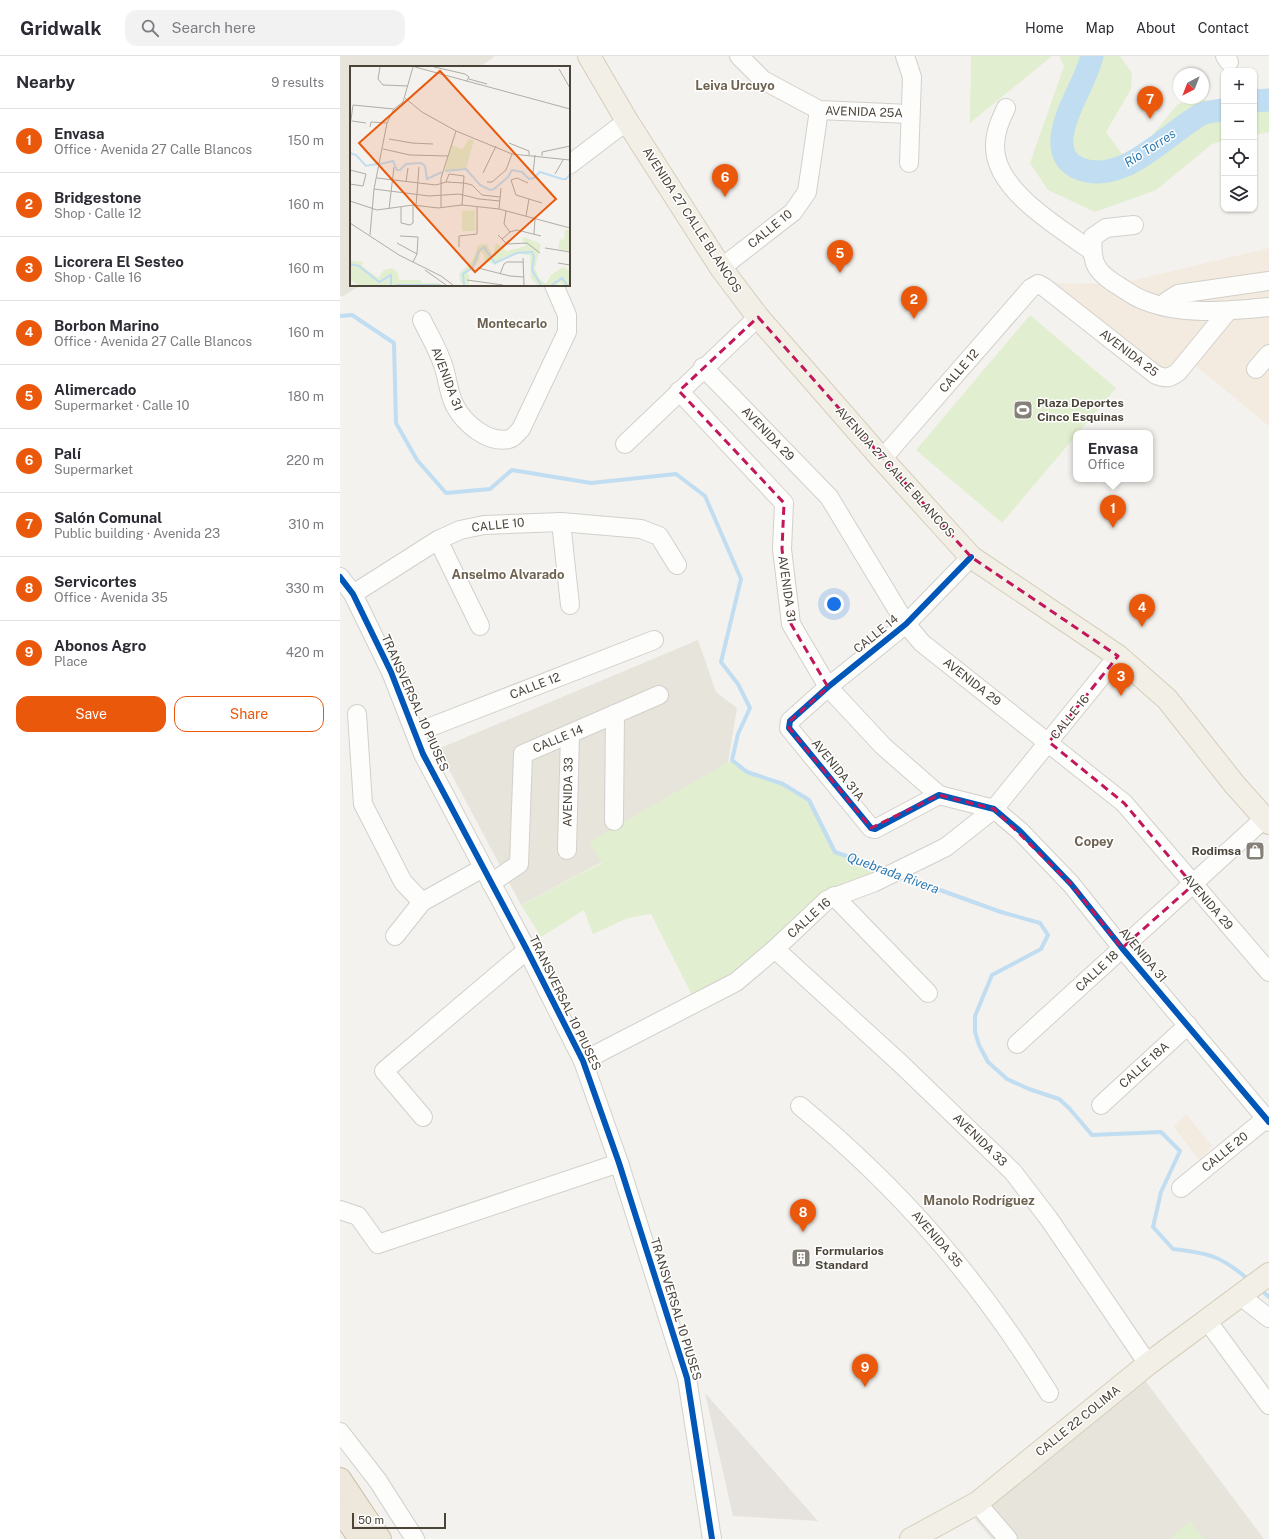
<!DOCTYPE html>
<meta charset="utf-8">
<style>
:root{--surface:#fff;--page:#f2f2f3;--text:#2b2b33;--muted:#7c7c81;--line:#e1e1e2;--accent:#ea580c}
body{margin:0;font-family:"Public Sans",sans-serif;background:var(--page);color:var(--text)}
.controls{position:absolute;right:12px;top:12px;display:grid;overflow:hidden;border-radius:8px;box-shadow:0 1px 3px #0004}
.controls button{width:36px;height:36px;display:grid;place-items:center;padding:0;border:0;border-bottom:1px solid var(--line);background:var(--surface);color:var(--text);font:20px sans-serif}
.compass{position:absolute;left:833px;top:12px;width:36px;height:36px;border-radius:50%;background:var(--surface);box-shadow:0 1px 3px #0004;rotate:222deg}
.scale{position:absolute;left:12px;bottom:10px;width:94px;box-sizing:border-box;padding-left:4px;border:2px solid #4b4439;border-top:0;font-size:11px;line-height:14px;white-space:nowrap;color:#4b4439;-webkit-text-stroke:3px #fff;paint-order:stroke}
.you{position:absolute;left:494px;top:548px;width:14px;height:14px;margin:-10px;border:3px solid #fff;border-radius:50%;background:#1a73e8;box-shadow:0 0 0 6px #1a73e833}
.badge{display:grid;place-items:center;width:26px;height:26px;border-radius:50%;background:var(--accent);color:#fff;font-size:13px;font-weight:700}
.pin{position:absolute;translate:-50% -33px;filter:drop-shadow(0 1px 2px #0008)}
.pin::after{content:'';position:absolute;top:21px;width:14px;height:12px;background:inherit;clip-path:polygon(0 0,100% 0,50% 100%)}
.popup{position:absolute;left:733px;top:374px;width:80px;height:52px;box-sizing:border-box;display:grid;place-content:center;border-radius:8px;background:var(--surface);filter:drop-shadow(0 1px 3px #0005);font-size:13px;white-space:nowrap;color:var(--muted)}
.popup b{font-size:15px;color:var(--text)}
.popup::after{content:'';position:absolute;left:50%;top:100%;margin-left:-8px;border:8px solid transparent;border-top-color:var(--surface)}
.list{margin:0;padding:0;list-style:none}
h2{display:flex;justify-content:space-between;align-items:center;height:52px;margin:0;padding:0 16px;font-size:17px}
h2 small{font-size:13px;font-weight:400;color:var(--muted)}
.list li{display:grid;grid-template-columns:26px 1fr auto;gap:12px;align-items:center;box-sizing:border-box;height:64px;padding:0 16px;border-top:1px solid var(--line)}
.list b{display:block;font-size:15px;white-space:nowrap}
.list p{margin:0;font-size:13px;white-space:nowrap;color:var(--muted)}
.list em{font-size:13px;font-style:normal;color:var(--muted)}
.actions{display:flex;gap:8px;padding:12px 16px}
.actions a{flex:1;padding:9px 0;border:1px solid var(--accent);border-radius:12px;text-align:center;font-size:14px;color:var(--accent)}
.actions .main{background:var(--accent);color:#fff}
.icon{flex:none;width:22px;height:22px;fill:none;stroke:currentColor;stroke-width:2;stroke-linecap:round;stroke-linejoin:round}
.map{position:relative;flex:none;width:929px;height:1483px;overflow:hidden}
header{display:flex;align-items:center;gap:24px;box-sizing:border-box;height:56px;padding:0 20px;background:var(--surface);border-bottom:1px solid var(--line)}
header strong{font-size:19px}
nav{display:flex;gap:22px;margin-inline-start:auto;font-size:14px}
.search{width:280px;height:36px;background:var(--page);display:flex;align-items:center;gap:10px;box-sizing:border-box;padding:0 14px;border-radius:12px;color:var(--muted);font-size:15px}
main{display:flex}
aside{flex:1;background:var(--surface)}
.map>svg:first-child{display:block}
.residential{fill:#e7e4dc}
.commercial{fill:#f3ebdf}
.green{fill:#e1eecf}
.parking{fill:#e6e3df}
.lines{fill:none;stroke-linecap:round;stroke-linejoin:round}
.stream{stroke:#c0ddf1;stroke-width:4}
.river{stroke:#c0ddf1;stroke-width:23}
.minor-casing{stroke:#d2d0cb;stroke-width:20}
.major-casing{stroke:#d6cebb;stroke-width:24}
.highway-casing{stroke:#ccbfa9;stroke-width:24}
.minor{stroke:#fdfdfc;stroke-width:18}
.major{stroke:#f2efe6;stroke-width:22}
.highway{stroke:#ede8db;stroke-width:22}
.cycleway-casing{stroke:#fff;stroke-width:8}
.cycleway{stroke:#0057b8;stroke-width:6}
.marked{fill:none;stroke:#c2185b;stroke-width:3;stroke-dasharray:8 5;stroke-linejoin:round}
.labels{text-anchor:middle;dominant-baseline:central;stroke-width:3;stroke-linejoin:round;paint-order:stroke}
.street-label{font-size:12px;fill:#4b4439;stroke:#fff}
.poi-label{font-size:12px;font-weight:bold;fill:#4b4439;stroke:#fff;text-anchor:start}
.neighbourhood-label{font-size:13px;font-weight:bold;fill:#6e6250;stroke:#fff}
.water-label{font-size:13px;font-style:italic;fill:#2e7ab2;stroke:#fff}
.inset-river{fill:none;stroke:#c0ddf1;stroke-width:2}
.inset-road{fill:none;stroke:#b0aca6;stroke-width:1}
.view{fill:#e8590c;fill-opacity:0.15;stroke:#e8590c;stroke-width:2}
.inset-edge{fill:none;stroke:#4b4439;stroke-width:2}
</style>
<header>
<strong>Gridwalk</strong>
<div class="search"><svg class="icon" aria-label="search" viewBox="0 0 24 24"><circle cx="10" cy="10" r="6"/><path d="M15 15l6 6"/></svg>Search here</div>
<nav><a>Home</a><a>Map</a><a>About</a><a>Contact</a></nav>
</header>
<main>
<aside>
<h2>Nearby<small>9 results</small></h2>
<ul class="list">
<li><span class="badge">1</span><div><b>Envasa</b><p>Office · Avenida 27 Calle Blancos</p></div><em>150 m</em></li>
<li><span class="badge">2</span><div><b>Bridgestone</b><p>Shop · Calle 12</p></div><em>160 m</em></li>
<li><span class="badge">3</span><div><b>Licorera El Sesteo</b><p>Shop · Calle 16</p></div><em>160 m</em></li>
<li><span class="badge">4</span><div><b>Borbon Marino</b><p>Office · Avenida 27 Calle Blancos</p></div><em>160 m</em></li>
<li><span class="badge">5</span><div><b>Alimercado</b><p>Supermarket · Calle 10</p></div><em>180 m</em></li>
<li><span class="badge">6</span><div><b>Palí</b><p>Supermarket</p></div><em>220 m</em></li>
<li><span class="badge">7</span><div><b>Salón Comunal</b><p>Public building · Avenida 23</p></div><em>310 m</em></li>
<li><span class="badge">8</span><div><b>Servicortes</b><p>Office · Avenida 35</p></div><em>330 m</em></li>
<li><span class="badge">9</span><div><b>Abonos Agro</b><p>Place</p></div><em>420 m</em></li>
</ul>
<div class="actions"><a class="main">Save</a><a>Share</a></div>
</aside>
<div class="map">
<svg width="929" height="1483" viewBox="0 0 929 1483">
<rect width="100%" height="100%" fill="#f4f2ee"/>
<g class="residential">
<polygon points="0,0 155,0 140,11 11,11 11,229 21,229 3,240 0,240"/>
<polygon points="358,584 376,636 397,652 388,707 250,786 262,806 181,849 98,693"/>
<polygon points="804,1323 924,1483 652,1483 635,1463"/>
</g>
<g class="commercial">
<polygon points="929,192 929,370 845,301 817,323 701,227 778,228"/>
<polygon points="846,1058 872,1090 859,1104 834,1071"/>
</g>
<g class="green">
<polygon points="631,0 712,0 630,67"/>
<polygon points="719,0 780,0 792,17 791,33 766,76 784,101 810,82 838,48 858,43 884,47 884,85 872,88 816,134 755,156 708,134 690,107 724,10"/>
<polygon points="929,37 929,76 914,79 914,42"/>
<polygon points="690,259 776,332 662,467 576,394"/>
<polygon points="392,704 407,716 443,728 469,744 495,796 529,808 534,824 513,830 394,919 353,941 311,858 288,862 253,878 244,854 201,881 181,849 262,807 249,786"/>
<polygon points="850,1465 864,1483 829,1483"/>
</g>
<polygon class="parking" points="365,1337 478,1465 393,1460"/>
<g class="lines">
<g class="stream">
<polyline points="0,260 12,259 54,287 56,367 77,404 106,437 150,433 172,414 251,427 336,418 365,440 401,523 381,606 398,628 410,652 398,678 392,704 407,716 443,728 469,744 495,796 546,814"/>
<path d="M561 820 661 856 700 867 708 879 701 893 652 919 635 960V976L639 989 648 1006 667 1023 689 1033 719 1043 729 1052 752 1079 821 1076 840 1095 821 1136 813 1171 833 1193C869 1197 881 1200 909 1224"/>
<polyline points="920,1233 929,1241"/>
</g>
<g class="river">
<path d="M752 0C745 28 725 53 722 82 721 96 725 106 738 112 782 131 826 78 860 59 867 55 877 55 884 54"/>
<polyline points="914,45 929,44"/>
</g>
<g class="minor-casing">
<g id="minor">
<polyline points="399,0 423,24 479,54 570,58"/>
<polyline points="565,0 572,21 569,107"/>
<polyline points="885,0 889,6"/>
<path d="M666 52C660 65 655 76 655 90 654 134 720 172 752 195"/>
<polyline points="229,109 287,65"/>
<path d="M794 169 766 172 753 181C750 209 758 218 782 232 788 236 795 241 803 244 841 260 888 255 929 251"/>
<polyline points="381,212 453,156 467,136 479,54"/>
<polyline points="824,250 827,245 838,238 929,225"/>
<path d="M82 264C89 279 98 293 103 309 108 322 108 337 115 350 124 367 148 388 169 383 174 382 177 377 181 373L227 276V259L214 229"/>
<polyline points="363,311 489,441 566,568 582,587 784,747 929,916"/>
<polyline points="916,313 929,298"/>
<polyline points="339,335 444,447 442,493 451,568 488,631 543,690 599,739"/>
<polyline points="285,388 418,261"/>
<path d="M542 403 691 232 698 228 704 231 816 319C826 323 830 322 838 316L888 255"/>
<polyline points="221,466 230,549"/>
<polyline points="98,484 140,570"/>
<polyline points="631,501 566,568 488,631 450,665 449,672 531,772 535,773 599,739 654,753 680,775 731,828 782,892 929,1066"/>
<polyline points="0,521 13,538 51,616 83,698 187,894 243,1005 279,1107 347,1322 372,1483"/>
<polyline points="13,538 98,484 120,474 144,469 221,466 301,473 319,480 337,509"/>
<polyline points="17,658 23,748 63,826 82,846"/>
<polyline points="75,677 314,584"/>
<polyline points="274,765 275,658"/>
<polyline points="227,794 230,678"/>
<polyline points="151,827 179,808 183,698 319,639"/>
<polyline points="494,840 588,937"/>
<polyline points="55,880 82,846 143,812"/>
<polyline points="435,893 560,1007 673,1116 709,1163 808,1308"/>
<polyline points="677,988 925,762"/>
<polyline points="243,1005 396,926 435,893 487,844 535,826 606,791 654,753 778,600"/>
<polyline points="761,1049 848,969"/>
<path d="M460 1050C562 1134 640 1225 709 1337"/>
<polyline points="83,1061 44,1015 187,894"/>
<polyline points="841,1132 929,1060"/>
<polyline points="0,1154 18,1160 38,1188 279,1107"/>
<polyline points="899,1239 929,1262"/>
<polyline points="866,1263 929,1349"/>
<polyline points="0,1376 38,1425 75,1483"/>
<polyline points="637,1447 668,1483"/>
</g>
</g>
<g class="major-casing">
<g id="major">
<polyline points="249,0 287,65 381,212 418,261 542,403 631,501 778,600 827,643 895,729 929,767"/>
<polyline points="571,1483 637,1447 808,1308 929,1218"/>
</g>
</g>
<g class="highway-casing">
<g id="highway">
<polyline points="0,1423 40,1483"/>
<polyline points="0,1454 20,1483"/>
</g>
</g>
<use href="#minor" class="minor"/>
<use href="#major" class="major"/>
<use href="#highway" class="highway"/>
<g class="cycleway-casing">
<g id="cycleway">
<polyline points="631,501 566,568 488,631 450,665 449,672 531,772 535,773 599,739 654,753 680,775 731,828 782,892 929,1066"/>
<polyline points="0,521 13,538 51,616 83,698 187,894 243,1005 279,1107 347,1322 372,1483"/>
</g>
</g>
<use href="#cycleway" class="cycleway"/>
</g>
<path class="marked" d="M418 261 631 501 778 600 709 686 784 747 853 829 782 892 731 828 654 753 599 739 531 772 449 672 450 665 488 631 451 568 442 493 444 447 339 335Z"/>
<defs>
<g id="stadium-square" transform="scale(1)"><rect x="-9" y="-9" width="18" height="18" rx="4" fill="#868178" stroke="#fff"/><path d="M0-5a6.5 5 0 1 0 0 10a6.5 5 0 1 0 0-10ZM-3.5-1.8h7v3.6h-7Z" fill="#fff"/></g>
<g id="shop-square" transform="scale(1)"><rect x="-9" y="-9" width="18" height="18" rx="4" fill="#868178" stroke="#fff"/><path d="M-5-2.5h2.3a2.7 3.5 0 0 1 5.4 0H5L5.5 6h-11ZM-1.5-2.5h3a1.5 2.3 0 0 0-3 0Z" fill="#fff"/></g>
<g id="building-square" transform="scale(1)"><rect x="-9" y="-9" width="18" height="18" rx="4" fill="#868178" stroke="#fff"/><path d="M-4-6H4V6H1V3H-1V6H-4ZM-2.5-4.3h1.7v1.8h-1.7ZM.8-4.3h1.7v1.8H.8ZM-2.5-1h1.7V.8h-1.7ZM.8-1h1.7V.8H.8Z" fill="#fff"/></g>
</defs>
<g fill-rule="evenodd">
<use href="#stadium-square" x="683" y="354"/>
<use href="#shop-square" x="915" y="795"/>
<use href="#building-square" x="461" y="1202"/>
</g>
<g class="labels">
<g class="street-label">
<text transform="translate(524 56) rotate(2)">AVENIDA 25A</text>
<text transform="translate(352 164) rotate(57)">AVENIDA 27 CALLE BLANCOS</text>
<text transform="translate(430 173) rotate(-39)">CALLE 10</text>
<text transform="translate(789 297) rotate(37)">AVENIDA 25</text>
<text transform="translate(619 315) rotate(-49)">CALLE 12</text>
<text transform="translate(107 323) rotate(69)">AVENIDA 31</text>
<text transform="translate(428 378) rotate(46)">AVENIDA 29</text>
<text transform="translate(555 416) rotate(48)">AVENIDA 27 CALLE BLANCOS</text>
<text transform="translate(158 469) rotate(-6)">CALLE 10</text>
<text transform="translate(447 533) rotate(82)">AVENIDA 31</text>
<text transform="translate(536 578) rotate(-39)">CALLE 14</text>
<text transform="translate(632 626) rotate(38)">AVENIDA 29</text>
<text transform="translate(195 630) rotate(-21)">CALLE 12</text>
<text transform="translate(75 647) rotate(66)">TRANSVERSAL 10 PIUSES</text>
<text transform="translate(730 661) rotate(-51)">CALLE 16</text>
<text transform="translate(218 683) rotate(-23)">CALLE 14</text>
<text transform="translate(498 714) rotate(51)">AVENIDA 31A</text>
<text transform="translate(228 736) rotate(-89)">AVENIDA 33</text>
<text transform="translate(868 846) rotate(49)">AVENIDA 29</text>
<text transform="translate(469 862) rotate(-42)">CALLE 16</text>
<text transform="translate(803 899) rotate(50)">AVENIDA 31</text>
<text transform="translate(757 915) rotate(-43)">CALLE 18</text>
<text transform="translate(225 947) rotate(64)">TRANSVERSAL 10 PIUSES</text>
<text transform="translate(804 1009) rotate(-42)">CALLE 18A</text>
<text transform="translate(640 1084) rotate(44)">AVENIDA 33</text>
<text transform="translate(885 1096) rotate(-39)">CALLE 20</text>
<text transform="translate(597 1183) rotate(49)">AVENIDA 35</text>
<text transform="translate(336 1253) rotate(73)">TRANSVERSAL 10 PIUSES</text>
<text transform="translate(738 1365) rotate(-39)">CALLE 22 COLIMA</text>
</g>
<g class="poi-label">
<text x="697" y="347">Plaza Deportes<tspan x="697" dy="14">Cinco Esquinas</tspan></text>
<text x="901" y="795" text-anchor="end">Rodimsa</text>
<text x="475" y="1195">Formularios<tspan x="475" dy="14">Standard</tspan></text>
</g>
<g class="neighbourhood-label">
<text x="395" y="29">Leiva Urcuyo</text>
<text x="172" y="267">Montecarlo</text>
<text x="168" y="518">Anselmo Alvarado</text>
<text x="754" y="785">Copey</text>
<text x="639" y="1144">Manolo Rodríguez</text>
</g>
<g class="water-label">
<text transform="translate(810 92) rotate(-33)">Río Torres</text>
<text transform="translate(553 817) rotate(20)">Quebrada Rivera</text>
</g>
</g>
<g transform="translate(10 10)">
<rect width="220" height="220" fill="#f4f2ee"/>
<path d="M119 73 124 74 116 103 107 105 95 104 101 79 112 83ZM125 144V165H112V145ZM215 164H220V185L208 183 210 173 214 174ZM174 171 191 178 185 202 189 212 196 218 201 209 213 201 220 205V219H212L210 216 207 219H187L181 212 180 189H175L173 186 154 191 145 199 135 194 133 187 130 186 129 195 117 208 119 209V219L111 217 109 208 123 194 128 179 137 178 143 190 146 177 157 185 176 180 172 173ZM0 194 13 196 12 200 28 212 34 204 42 202 48 207 49 214H70L72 217H88L93 219H8L0 213Z" fill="#e1eecf"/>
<path class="inset-river" d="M0 87 6 89 16 100 27 98M30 98 43 95 47 104H50L56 98 71 97 75 100 77 113 92 106M95 105 116 103 130 119 140 124 144 123 158 111 162 104 172 106 179 113 184 112 190 106 212 113H216L220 108M0 198 9 200 29 216 41 209V219M46 219H90M114 219 113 208 123 201 129 185 134 181 145 197 167 187 182 186 184 191 182 204 191 219M202 219 212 212 217 219"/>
<path class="inset-road" d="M30 1 28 13 33 19 58 20M65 1 220 43M84 1 115 8 119 11 117 15M209 3 220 22M119 13 137 18M55 32 72 46 106 65 162 88 220 94M2 55 16 57M0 61 3 39 44 43M20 61 21 56 37 57M39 73 62 77 83 78M159 77 179 85V89M33 83 60 89 98 90M192 90V86L220 80M0 104 16 108 13 120 0 118M133 107 146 80M183 107 185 89M205 108 213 94M27 112 86 119 96 116 99 108 114 110 112 139M56 116 58 102M96 116 114 117 122 119 132 129 150 131M137 116H142L156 104 162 88M178 117 167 112 161 114 166 129 192 137M24 123 79 130 109 128 129 133 150 135M0 135 27 144 63 139 88 142 112 139 149 143 220 162M66 140 69 101M51 141V157L60 159 63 157V139M91 142V112L106 65M39 143 44 101M149 143 151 122M156 145 154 158 160 166M176 150 179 133M0 157 49 189 91 210 103 219M184 168 185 153M20 169 24 123 37 57 44 43 53 36 63 1M148 169 157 178 177 177 190 187M50 170 68 171 67 188 63 196M152 173 160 166 167 164 191 170M47 177 67 188M109 181V170L127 168V141M195 182 220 186M173 192 174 219M208 197 220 199M128 202 160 210 174 211M75 204 96 219M150 208 154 198 157 196H173M117 214 153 219"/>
<path class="view" d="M90 5 206 133 125 206 9 77Z"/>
<rect width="220" height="220" class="inset-edge"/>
</g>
</svg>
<div class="controls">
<button>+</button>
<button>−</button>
<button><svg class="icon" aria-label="locate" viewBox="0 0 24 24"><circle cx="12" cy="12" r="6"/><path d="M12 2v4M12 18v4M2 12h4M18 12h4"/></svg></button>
<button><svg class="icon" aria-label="layers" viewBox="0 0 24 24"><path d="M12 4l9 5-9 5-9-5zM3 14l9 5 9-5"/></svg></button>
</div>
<svg class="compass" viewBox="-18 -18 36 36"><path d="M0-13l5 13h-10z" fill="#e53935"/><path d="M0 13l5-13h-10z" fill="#7c7c81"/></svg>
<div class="scale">50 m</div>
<div class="you"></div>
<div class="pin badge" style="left:773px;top:472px">1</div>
<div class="popup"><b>Envasa</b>Office</div>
<div class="pin badge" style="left:574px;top:263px">2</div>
<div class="pin badge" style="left:781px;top:640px">3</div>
<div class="pin badge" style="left:802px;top:571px">4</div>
<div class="pin badge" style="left:500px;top:217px">5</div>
<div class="pin badge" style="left:385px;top:141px">6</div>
<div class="pin badge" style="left:810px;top:63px">7</div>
<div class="pin badge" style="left:463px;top:1176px">8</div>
<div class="pin badge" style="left:525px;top:1331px">9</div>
</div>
</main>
